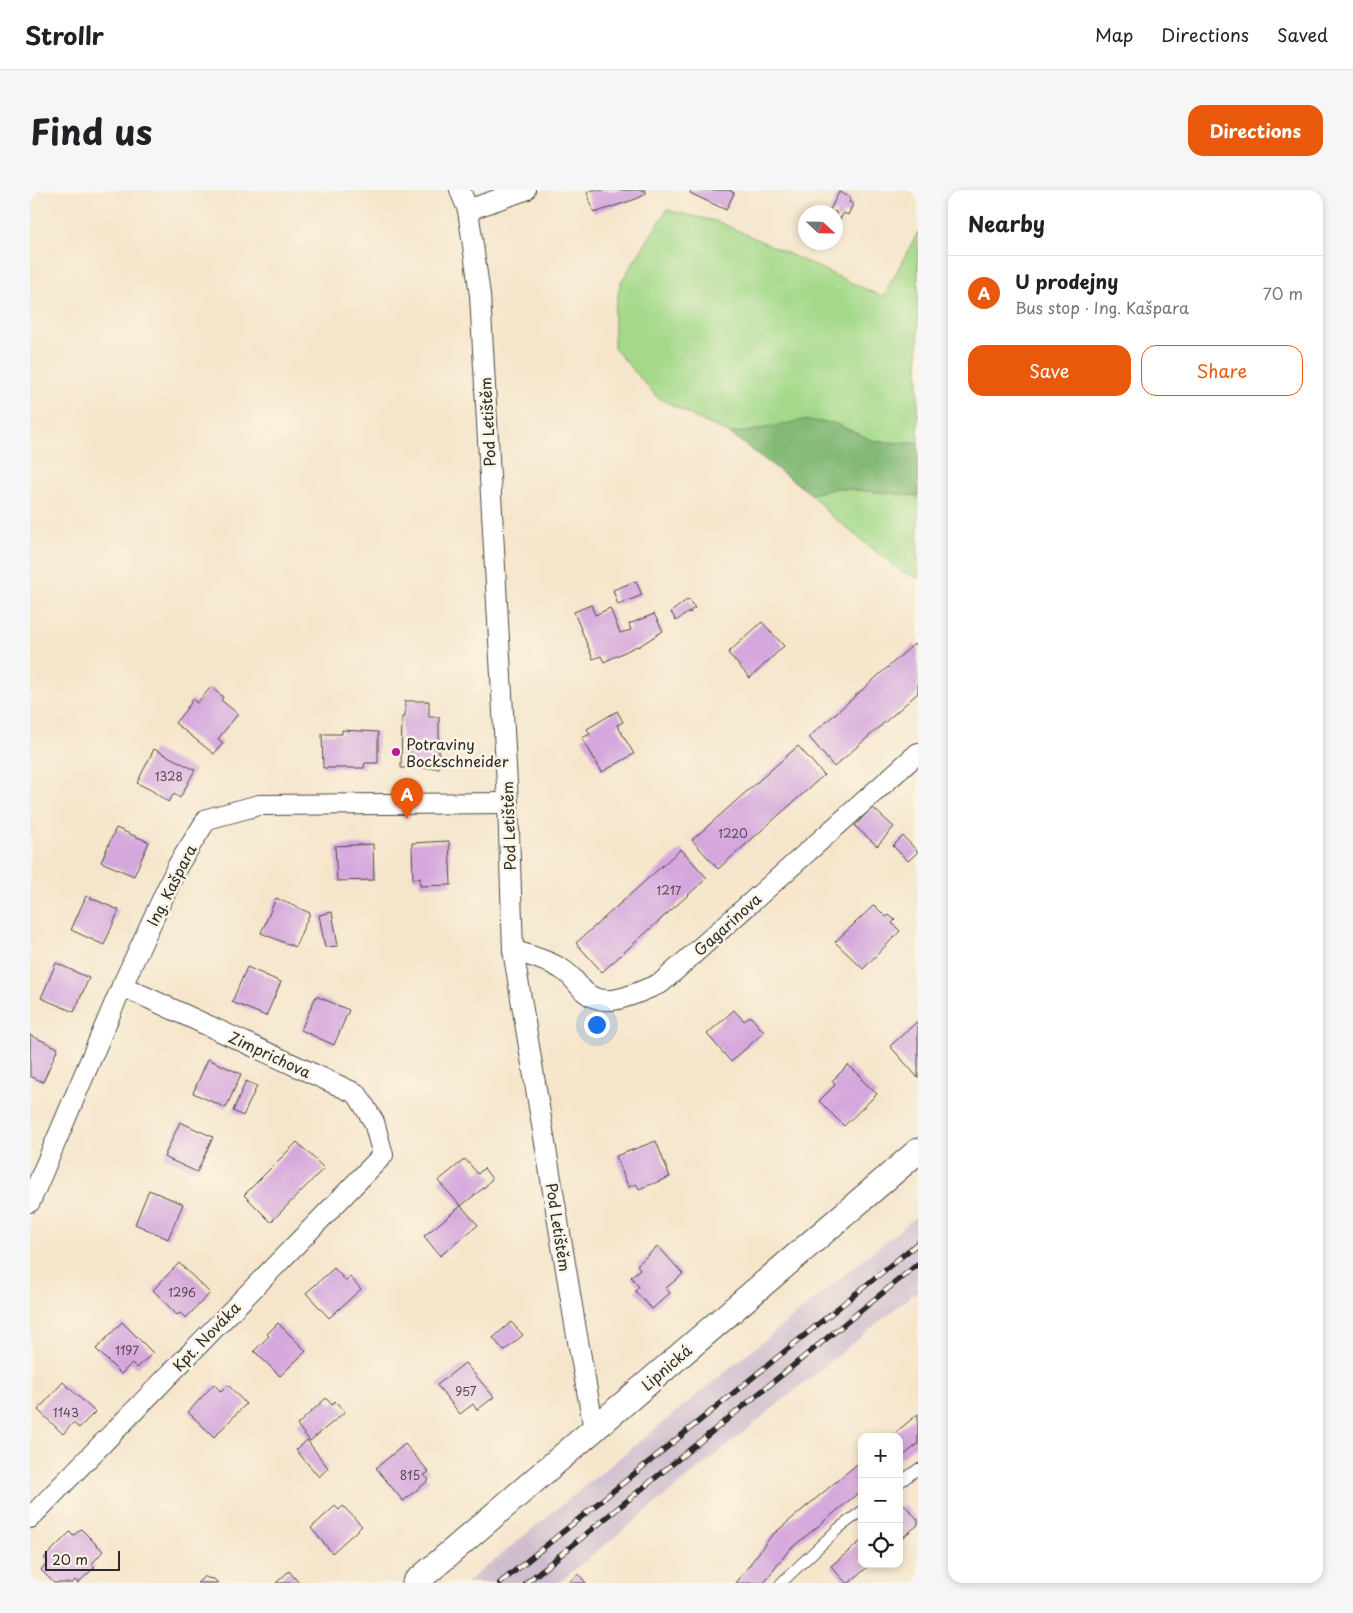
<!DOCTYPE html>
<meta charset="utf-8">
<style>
:root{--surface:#fff;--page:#f6f6f6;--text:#202124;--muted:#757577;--line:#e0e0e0;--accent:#ea580c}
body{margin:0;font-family:"Playpen Sans",sans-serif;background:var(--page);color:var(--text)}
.controls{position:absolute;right:15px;bottom:15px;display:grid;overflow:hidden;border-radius:10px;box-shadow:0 2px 8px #0003}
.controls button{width:45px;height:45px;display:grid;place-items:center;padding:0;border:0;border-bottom:1px solid var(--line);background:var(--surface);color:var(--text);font:25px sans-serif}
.compass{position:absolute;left:768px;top:15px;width:45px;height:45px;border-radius:50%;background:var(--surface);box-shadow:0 2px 8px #0003;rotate:112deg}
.scale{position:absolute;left:15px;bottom:12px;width:75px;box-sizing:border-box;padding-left:5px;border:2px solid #2b2b2b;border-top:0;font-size:14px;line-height:18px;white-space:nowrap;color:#2b2b2b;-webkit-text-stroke:4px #fcf5e5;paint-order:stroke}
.you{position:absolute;left:566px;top:834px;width:18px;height:18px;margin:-12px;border:4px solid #fff;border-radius:50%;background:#1a73e8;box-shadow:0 0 0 8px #1a73e833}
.badge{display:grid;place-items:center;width:32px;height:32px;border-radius:50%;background:var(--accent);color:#fff;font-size:16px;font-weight:700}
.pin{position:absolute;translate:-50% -41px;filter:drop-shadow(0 1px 2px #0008)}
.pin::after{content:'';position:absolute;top:26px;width:18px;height:15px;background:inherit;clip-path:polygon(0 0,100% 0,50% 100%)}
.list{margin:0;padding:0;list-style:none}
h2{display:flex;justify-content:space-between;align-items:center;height:65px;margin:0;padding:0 20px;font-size:21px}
h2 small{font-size:16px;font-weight:400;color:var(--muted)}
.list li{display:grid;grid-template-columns:32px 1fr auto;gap:15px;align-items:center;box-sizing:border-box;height:75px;padding:0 20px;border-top:1px solid var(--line)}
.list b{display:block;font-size:19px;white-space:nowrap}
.list p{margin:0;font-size:16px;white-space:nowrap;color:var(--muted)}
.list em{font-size:16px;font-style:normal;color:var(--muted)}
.actions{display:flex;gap:10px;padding:15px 20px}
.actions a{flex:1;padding:11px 0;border:1px solid var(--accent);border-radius:15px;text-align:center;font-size:18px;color:var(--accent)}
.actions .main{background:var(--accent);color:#fff}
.icon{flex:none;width:28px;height:28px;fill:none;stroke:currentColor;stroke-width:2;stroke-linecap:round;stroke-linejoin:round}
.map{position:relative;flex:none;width:888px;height:1393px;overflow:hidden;border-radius:15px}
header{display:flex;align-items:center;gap:30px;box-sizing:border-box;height:70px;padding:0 25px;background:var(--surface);border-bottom:1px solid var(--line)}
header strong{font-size:24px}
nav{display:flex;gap:28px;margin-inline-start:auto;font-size:18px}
.intro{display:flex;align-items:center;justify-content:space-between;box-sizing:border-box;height:120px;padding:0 30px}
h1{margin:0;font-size:35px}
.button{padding:12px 22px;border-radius:15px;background:var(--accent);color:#fff;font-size:18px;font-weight:700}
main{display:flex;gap:30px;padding:0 30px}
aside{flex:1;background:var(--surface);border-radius:15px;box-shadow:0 2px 8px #0003}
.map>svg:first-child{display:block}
.industrial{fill:#cfbdce}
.green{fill:#a4d98a;stroke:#68825a}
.forest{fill:#83b976;stroke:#577250}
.building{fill:#d5a8dd}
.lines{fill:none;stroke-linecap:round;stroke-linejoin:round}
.service-casing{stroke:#494743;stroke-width:12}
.minor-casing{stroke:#494743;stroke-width:22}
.tertiary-casing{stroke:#494743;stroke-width:27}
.service{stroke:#fff;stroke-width:10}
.minor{stroke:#fff;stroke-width:20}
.tertiary{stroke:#fff;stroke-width:25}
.rail-casing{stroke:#2b2b2b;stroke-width:5.5}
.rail{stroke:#fcf5e5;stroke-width:4;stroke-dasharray:11;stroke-linecap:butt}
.poi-dot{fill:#b5179e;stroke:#fcf5e5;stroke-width:2}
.labels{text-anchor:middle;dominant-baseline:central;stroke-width:5;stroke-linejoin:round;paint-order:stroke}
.number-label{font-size:12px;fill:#564a58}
.street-label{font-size:15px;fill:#2b2b2b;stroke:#fcf5e5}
.poi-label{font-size:15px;fill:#2b2b2b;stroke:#fcf5e5;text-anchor:start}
</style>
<header>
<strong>Strollr</strong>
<nav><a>Map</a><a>Directions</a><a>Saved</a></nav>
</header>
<div class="intro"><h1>Find us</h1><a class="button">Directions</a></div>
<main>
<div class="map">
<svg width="888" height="1393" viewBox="0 0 888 1393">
<rect width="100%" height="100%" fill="#fcf5e5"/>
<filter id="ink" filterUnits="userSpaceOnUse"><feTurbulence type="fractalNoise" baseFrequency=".02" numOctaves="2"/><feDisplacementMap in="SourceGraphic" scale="10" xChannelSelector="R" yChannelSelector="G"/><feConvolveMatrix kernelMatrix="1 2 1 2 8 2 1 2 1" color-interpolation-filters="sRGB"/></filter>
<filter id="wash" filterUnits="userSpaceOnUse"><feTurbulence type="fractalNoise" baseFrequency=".0096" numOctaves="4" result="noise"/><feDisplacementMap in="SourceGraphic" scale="20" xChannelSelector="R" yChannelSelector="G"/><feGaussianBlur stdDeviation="1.12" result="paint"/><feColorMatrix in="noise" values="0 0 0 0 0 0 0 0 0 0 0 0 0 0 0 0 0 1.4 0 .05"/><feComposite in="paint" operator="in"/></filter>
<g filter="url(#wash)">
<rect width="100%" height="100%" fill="#f5e5cb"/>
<polygon class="industrial" points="888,1025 888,1100 710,1245 528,1393 436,1393"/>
<g class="green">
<polygon points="637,20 689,32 853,107 888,42 888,253 846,252 804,233 716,242 699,243 666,228 626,206 584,158 584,122 591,92"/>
<polygon points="807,298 888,306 888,388 872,382 799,324 781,304"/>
</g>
<polygon class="forest" points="773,230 804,233 846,252 888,253 888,306 807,298 781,304 699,243 716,242"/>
<g id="blocks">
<g class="building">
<polygon points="562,0 615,0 616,4 606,9 564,23 557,2"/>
<polygon points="661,0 699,0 704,3 696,20 660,3"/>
<polygon points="809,2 821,8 819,12 823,14 818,25 814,23 810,29 806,26 806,22 799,22"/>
<polygon points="606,391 612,405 588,415 583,400"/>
<polygon points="658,409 665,418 660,421 661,423 659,422 646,431 641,422"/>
<polygon points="561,415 565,425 580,418 590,443 601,440 599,434 624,424 633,441 608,457 607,456 574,472 571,466 563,469 544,422"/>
<polygon points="732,432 754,456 720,488 698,463"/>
<polygon points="884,454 888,459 888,503 804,577 779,547"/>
<polygon points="181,497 193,507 191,510 208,524 188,549 193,553 184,564 145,533 161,513 160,512 162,509 167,513"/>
<polygon points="375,511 399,511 399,527 409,527 409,578 371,578 372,527 375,527"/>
<polygon points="587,521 593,532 587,535 604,564 572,582 552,548 560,544 557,539"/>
<polygon points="312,540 348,542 348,573 335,573 334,578 293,578 292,544 312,544"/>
<polygon points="768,556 794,585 688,679 662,650"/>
<polygon points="124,559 165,580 150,608 144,604 138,612 121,600 107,593"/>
<polygon points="842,617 864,637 847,656 825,636"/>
<polygon points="86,638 119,652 104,686 71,672"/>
<polygon points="873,646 888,662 878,671 863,656"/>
<polygon points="419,651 421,695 390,696 390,688 383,689 382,653"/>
<polygon points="343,654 344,690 307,691 305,656"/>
<polygon points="651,659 677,688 572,782 546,753"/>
<polygon points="56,706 89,720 74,755 41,740"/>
<polygon points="246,708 280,723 265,757 231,743"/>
<polygon points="844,715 856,727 859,725 865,730 862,733 870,741 833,779 805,752"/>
<polygon points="302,722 308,756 295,757 289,725"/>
<polygon points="26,773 59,788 44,822 11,808"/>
<polygon points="217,777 251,792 236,826 202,812"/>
<polygon points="286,806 319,820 304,855 271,840"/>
<polygon points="704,820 714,831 720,826 734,842 701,872 677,844"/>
<polygon points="888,831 888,888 860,856"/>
<polygon points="0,845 28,858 13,892 0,886"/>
<polygon points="178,869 211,884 196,918 163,903"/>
<polygon points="818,875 832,887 831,889 847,904 814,936 789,911 805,895 802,891"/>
<polygon points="216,891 227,896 213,926 203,921"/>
<polygon points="150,932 183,947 167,982 134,967"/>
<polygon points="626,951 640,987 609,999 606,994 598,997 586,966"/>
<polygon points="267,952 294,978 241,1032 214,1005"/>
<polygon points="435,969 448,984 454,978 462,989 457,994 457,995 431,1016 408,991"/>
<polygon points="119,1000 153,1014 138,1049 105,1034"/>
<polygon points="431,1016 448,1035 410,1066 394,1046"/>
<polygon points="628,1056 653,1084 636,1098 640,1103 622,1119 605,1101 609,1097 601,1087 610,1079 607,1075"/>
<polygon points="149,1073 180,1103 156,1128 150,1123 147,1125 123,1100"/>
<polygon points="304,1078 316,1091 320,1087 331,1099 299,1128 276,1103"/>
<polygon points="92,1132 123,1163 107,1178 102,1173 91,1184 66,1159"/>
<polygon points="481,1132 493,1145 474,1161 463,1148"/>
<polygon points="248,1133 276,1161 250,1186 224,1161 239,1146 237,1144"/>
<polygon points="435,1173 464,1207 447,1220 443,1214 430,1224 407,1195"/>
<polygon points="33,1192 65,1222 49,1238 43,1233 33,1244 8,1220"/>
<polygon points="184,1194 191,1202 198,1195 216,1214 184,1247 158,1222"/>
<polygon points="296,1208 302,1215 305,1211 315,1222 280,1251 267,1235"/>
<polygon points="888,1224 888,1254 869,1269 869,1247 860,1247"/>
<polygon points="277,1250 298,1278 289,1287 266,1260"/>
<polygon points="375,1254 399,1282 394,1285 399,1290 373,1311 346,1278"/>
<polygon points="832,1270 832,1300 759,1360 734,1393 706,1393 741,1346"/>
<polygon points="874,1314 888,1330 888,1335 869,1350 869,1318"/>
<polygon points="305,1316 309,1320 313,1316 332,1336 302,1363 281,1338"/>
<polygon points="51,1339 73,1361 62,1374 65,1377 48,1393 45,1390 42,1393 24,1393 11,1380 18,1372 14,1368 40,1342 43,1346"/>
<polygon points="832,1350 832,1374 841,1374 819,1393 816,1393 801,1376"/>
<polygon points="259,1381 269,1393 246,1393"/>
<polygon points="549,1384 556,1393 538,1393"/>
<polygon points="175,1386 177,1388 184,1389 188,1393 167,1393"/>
</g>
</g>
</g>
<g filter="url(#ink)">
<use href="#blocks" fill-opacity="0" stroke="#494743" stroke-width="1"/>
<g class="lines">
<g class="service-casing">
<g id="service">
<polyline points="869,1293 888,1279"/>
<polyline points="751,1393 809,1338 832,1321"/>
</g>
</g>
<g class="minor-casing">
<g id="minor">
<polyline points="430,0 438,20 450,105 478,613 483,760 546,1140 564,1239"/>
<polyline points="438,20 495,0"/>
<path d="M483 760C499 766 519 770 533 780 542 785 547 795 555 802 577 821 608 802 631 793L888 563"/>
<polyline points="0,1012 92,796 148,675 177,629 229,615 478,613"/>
<polyline points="0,1328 353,965 344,932 327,904 92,796"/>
</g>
</g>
<g class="tertiary-casing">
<polyline id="tertiary" points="385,1393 888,961"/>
</g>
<use href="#service" class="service"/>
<use href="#minor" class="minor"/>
<use href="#tertiary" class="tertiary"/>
<g class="rail-casing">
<g id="rail">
<polyline points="470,1393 888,1053"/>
<polyline points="496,1393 888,1074"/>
</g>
</g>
<use href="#rail" class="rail"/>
</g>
</g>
<circle class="poi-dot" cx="366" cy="562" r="5"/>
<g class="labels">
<g class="number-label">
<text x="139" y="586">1328</text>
<text x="703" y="643">1220</text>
<text x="639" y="700">1217</text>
<text x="152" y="1102">1296</text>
<text x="97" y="1160">1197</text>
<text x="436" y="1201">957</text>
<text x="36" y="1222">1143</text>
<text x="380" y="1285">815</text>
</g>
<g class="street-label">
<text transform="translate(457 232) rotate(-93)">Pod Letištěm</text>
<text transform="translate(478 636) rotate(-92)">Pod Letištěm</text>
<text transform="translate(141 695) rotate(-63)">Ing. Kašpara</text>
<text transform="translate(697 734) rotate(-42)">Gagarinova</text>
<text transform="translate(240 864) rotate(25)">Zimprichova</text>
<text transform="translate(529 1037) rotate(81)">Pod Letištěm</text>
<text transform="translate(176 1146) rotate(-46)">Kpt. Nováka</text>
<text transform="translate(636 1177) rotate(-41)">Lipnická</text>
</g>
<g class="poi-label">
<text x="376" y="553">Potraviny<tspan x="376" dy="17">Bockschneider</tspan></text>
</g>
</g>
</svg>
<div class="controls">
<button>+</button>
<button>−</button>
<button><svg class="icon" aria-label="locate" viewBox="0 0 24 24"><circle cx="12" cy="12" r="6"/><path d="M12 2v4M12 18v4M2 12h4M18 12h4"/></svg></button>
</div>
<svg class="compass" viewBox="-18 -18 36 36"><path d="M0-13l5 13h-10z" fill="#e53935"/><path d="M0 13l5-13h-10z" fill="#757577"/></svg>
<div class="scale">20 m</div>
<div class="you"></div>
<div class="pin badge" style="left:377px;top:629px">A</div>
</div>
<aside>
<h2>Nearby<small></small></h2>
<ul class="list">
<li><span class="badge">A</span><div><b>U prodejny</b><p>Bus stop · Ing. Kašpara</p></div><em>70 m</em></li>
</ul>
<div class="actions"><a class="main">Save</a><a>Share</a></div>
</aside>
</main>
